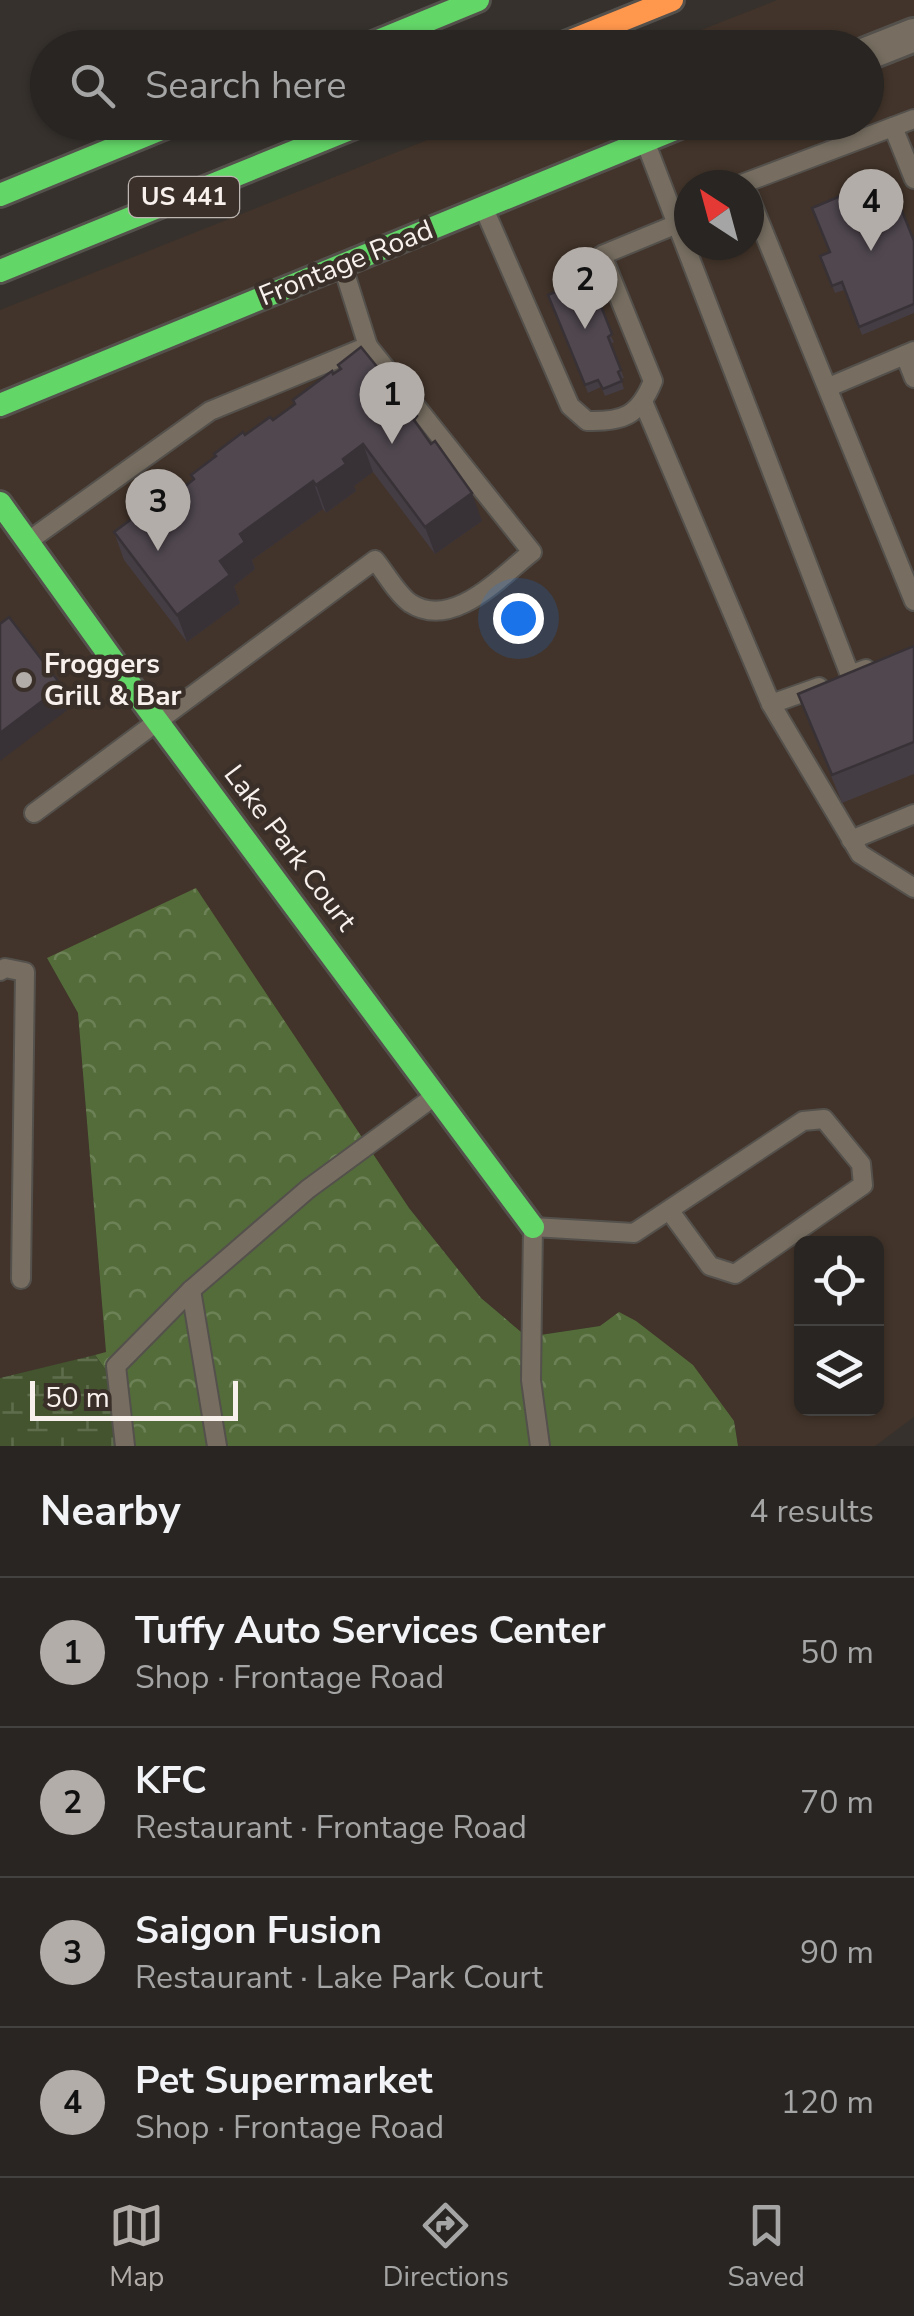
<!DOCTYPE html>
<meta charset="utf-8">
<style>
:root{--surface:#282522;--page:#302d2a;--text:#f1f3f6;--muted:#a5a5a5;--line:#444240;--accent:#b3ada9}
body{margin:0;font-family:"Nunito Sans",sans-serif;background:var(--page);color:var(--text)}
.controls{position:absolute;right:30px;bottom:30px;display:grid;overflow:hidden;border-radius:15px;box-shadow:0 2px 8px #0004}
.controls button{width:90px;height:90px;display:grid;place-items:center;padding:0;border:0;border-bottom:2px solid var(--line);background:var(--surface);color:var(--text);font:50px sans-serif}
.compass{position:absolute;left:674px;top:170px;width:90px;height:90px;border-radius:50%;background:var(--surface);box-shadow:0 2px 8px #0004;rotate:324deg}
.scale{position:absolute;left:30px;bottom:25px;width:208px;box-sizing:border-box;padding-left:10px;border:5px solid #f7f0ec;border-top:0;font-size:28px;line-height:35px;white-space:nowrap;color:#f7f0ec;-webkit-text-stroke:8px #3a3029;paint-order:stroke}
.you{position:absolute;left:518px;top:618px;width:35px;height:35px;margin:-25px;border:8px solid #fff;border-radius:50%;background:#1a73e8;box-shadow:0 0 0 15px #1a73e833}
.badge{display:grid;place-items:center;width:65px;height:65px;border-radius:50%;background:var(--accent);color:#111;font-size:32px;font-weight:700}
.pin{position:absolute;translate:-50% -82px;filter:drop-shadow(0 2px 5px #0008)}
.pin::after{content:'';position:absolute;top:52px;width:35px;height:30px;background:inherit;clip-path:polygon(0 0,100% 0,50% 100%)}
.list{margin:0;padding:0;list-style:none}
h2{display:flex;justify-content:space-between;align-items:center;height:130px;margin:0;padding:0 40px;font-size:42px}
h2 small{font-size:32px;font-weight:400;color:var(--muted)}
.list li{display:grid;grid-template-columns:65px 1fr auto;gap:30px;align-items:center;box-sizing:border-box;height:150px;padding:0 40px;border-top:2px solid var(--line)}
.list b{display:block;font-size:38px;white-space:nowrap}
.list p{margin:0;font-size:32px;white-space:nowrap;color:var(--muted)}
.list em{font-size:32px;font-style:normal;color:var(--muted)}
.icon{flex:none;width:55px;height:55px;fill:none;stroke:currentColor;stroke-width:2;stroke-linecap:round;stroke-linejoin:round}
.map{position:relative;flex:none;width:914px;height:1446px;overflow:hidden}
.search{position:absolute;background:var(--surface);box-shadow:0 2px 8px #0004;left:30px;right:30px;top:30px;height:110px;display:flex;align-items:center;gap:25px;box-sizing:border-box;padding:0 35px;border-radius:55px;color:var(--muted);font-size:38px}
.sheet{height:730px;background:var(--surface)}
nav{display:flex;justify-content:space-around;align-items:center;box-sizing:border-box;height:140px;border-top:2px solid var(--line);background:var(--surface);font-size:28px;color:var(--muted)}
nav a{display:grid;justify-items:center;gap:5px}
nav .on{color:var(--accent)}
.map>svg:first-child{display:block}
.built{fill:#42342a;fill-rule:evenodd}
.forest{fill:url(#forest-crowns)}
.wetland{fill:url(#wetland-marsh)}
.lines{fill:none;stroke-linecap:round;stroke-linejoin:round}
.lane-casing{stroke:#54504c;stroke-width:22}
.street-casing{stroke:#54504c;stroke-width:38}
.fast-casing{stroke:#54504c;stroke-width:28}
.slow-casing{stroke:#54504c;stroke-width:28}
.lane{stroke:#776e61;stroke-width:18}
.street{stroke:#776e61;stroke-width:32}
.fast{stroke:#63d668;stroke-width:22}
.slow{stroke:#ff974d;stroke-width:22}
.wall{fill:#453d44}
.shaded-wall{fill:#383237}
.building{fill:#50474f;stroke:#383237;stroke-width:2.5}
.poi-dot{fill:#b3ada9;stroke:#3a3029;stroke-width:4}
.labels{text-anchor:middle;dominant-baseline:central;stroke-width:9;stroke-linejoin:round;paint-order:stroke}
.shield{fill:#3a3029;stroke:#beb6b2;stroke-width:2.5}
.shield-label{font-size:25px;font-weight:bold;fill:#f7f0ec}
.street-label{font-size:28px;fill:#f7f0ec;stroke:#3a3029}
.poi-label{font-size:28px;font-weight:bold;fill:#f7f0ec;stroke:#3a3029;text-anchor:start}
</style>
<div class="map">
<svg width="914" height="1446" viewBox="0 0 914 1446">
<defs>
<pattern id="forest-crowns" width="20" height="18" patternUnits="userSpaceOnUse" patternTransform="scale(2.5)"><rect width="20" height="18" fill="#546c3a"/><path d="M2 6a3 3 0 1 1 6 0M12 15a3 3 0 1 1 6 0" fill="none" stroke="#6d8157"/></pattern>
<pattern id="wetland-marsh" width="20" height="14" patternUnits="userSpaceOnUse" patternTransform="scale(2.5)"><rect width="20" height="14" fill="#43542f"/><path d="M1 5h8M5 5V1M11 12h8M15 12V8" fill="none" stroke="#5f6d4d"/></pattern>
</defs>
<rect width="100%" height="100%" fill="#36312d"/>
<path class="built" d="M777 0H914V1417L875 1446H738L734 1421 600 1326 527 1337 481 1298 409 1208 340 1106 47 958 78 1013 106 1353 0 1378V310L470 123 866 122V48L658 47ZM689 185H749V245H689ZM802 1244H876V1408H802Z"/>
<polygon class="forest" points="196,888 409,1208 481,1298 527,1337 600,1326 619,1312 636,1321 693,1365 734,1421 738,1446 132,1446 108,1373 95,1355 106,1352 78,1013 47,958"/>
<polygon class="wetland" points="95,1355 108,1373 132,1446 0,1446 0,1378"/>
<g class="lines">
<g class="lane-casing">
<g id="lane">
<polyline points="893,127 914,179"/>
<polyline points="645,141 850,675 866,669"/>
<polyline points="739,185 914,119"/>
<polyline points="749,196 914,601"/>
<path d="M485 211 570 406 587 421C623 422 639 416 653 381L602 255 677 224"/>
<polyline points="905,355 914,378"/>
<polyline points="829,387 914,351"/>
<polyline points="644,404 771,704"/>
<polyline points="27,542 210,411 368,346 343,267"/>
<polyline points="819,687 771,704 860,854 914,888"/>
<path d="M34 813 375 560C385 572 397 594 410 603 453 631 501 576 532 552L368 346"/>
<polyline points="851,840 914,814"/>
<polyline points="0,971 5,968 25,972 21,1279"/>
<polyline points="191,1290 217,1446"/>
<polyline points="125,1446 116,1366 191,1290 308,1189 432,1098"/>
<polyline points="540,1446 531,1380 533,1227 634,1233 803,1121 824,1119 861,1164 863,1185 735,1274 710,1266 669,1210"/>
</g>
</g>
<g class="street-casing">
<polyline id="street" points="866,54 914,35"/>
</g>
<g class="fast-casing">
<g id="fast">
<polyline points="361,48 478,0"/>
<polyline points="0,195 178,122"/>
<polyline points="0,271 367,122"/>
<polyline points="0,405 692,122"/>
<polyline points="0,503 140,698 533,1227"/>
</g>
</g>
<g class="slow-casing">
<polyline id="slow" points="553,48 672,0"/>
</g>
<use href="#lane" class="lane"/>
<use href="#street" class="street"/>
<use href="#fast" class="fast"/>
<use href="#slow" class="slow"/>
</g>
<g class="wall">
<polygon points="914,241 914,313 862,335 844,290 835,293 820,256"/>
<polygon points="548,295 597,308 614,342 611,344 624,378 621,379 624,389 605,396 601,387 588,393"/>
<polygon points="338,365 422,432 482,521 435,554 373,472 354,486 356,491 326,513 323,509 252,560 255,569 234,586 240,603 187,642 124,560 114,532 172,497 193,480 191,475 245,435 273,420 339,370"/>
<polygon points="914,646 914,774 842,803 798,694"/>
</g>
<g class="shaded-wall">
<polygon points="363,444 373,472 354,486 356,491 326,513 316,485 343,459"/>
<polygon points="313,481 323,509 252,560 255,569 234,586 240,603 187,642 177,615 240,534"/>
<polygon points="472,493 482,521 435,554 425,527"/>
<polygon points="62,686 70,708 0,761 0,733"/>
</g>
<g class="building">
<polygon points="888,176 914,241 914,304 859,327 842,282 832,286 820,256 830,252 812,208"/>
<polygon points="585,279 597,308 601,306 612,334 608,337 621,370 618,372 622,381 603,389 598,380 585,385 548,295"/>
<polygon points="361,347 417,416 414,420 431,444 435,441 472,493 425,527 363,444 343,459 346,464 316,485 313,481 240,534 245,542 220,561 230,575 177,615 114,532 168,492 172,497 194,479 191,475 216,456 214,454 243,432 245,435 270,417 273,420 295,404 293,400 332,371 333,374 341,369 338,365"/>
<polygon points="9,617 62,686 0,733 0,624"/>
<polygon points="914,646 914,742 832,775 798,694"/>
</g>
<circle class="poi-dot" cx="24" cy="680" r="10"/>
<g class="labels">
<rect class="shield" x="129" y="177" width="110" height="40" rx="8"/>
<g class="shield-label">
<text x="184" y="197">US 441</text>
</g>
<g class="street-label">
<text transform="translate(346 263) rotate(-22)">Frontage Road</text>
<text transform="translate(290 848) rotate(53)">Lake Park Court</text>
</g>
<g class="poi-label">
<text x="44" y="664">Froggers<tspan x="44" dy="32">Grill &amp; Bar</tspan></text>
</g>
</g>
</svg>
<div class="controls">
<button><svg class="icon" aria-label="locate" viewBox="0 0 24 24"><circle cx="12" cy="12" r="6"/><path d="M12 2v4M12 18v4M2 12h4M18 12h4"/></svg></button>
<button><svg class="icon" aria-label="layers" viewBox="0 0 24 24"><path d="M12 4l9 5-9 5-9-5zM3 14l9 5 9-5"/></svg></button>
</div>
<svg class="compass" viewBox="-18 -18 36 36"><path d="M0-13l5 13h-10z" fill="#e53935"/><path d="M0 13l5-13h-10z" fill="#a5a5a5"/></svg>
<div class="scale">50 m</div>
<div class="you"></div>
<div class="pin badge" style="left:392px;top:444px">1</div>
<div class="pin badge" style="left:585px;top:329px">2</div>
<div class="pin badge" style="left:158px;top:551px">3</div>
<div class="pin badge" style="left:871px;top:251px">4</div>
<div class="search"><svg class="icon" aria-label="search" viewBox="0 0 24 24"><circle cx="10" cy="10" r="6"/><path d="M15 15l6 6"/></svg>Search here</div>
</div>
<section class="sheet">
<h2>Nearby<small>4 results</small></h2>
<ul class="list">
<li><span class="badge">1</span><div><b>Tuffy Auto Services Center</b><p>Shop · Frontage Road</p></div><em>50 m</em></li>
<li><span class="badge">2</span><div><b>KFC</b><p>Restaurant · Frontage Road</p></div><em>70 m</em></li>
<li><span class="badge">3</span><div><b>Saigon Fusion</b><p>Restaurant · Lake Park Court</p></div><em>90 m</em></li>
<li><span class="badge">4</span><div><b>Pet Supermarket</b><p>Shop · Frontage Road</p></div><em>120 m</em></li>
</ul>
</section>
<nav>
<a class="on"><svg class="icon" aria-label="map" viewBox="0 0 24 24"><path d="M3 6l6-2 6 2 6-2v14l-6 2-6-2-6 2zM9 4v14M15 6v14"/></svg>Map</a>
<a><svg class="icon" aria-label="directions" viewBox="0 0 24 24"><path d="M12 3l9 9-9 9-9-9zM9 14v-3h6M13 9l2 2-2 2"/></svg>Directions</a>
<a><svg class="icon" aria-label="saved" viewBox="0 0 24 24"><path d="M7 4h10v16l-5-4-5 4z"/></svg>Saved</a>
</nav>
